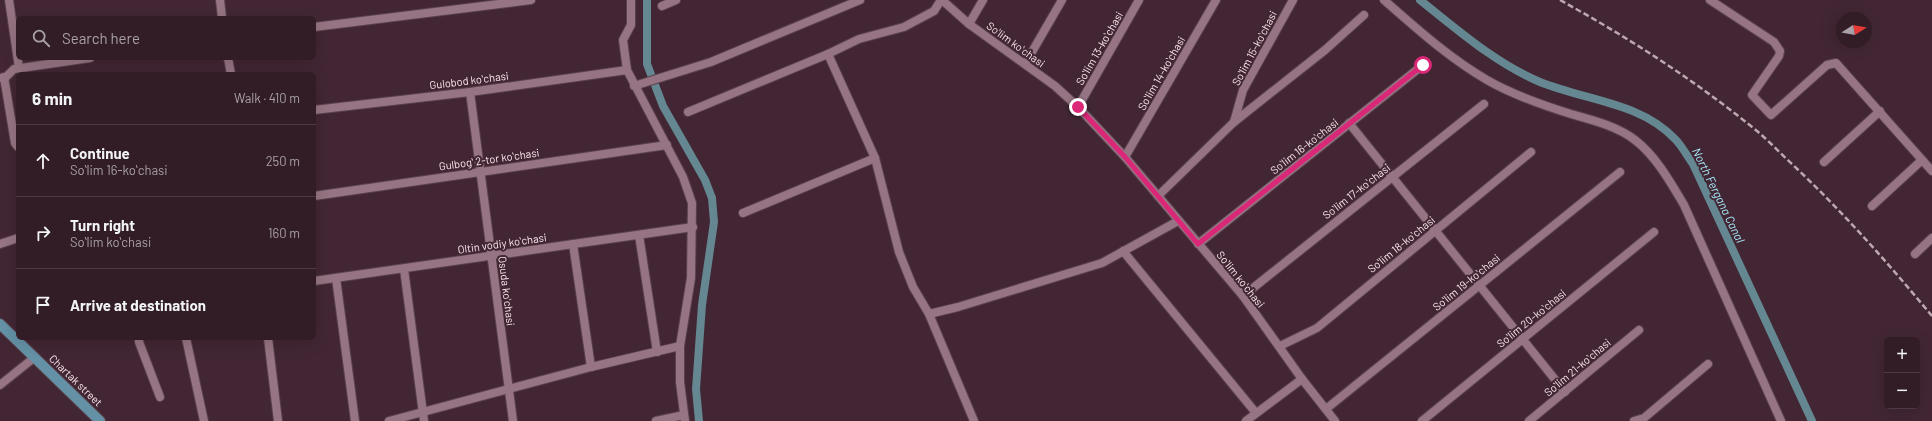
<!DOCTYPE html>
<meta charset="utf-8">
<style>
:root{--surface:#321c26;--page:#3d2932;--text:#f1f3f6;--muted:#a8a1a7;--line:#4d3a43}
body{margin:0;font-family:Barlow,sans-serif;background:var(--page);color:var(--text)}
.controls{position:absolute;right:12px;bottom:12px;display:grid;overflow:hidden;border-radius:6px;box-shadow:0 4px 16px #0002}
.controls button{width:36px;height:36px;display:grid;place-items:center;padding:0;border:0;border-bottom:1px solid var(--line);background:var(--surface);color:var(--text);font:20px sans-serif}
.compass{position:absolute;left:1836px;top:12px;width:36px;height:36px;border-radius:50%;background:var(--surface);box-shadow:0 4px 16px #0002;rotate:79deg}
.stop{position:absolute;width:12px;height:12px;margin:-9px;border:3px solid #db2777;border-radius:50%;background:#fff}
.stop.end{background:#db2777;border-color:#fff;box-shadow:0 1px 4px #0008}
.list{margin:0;padding:0;list-style:none}
h2{display:flex;justify-content:space-between;align-items:center;height:52px;margin:0;padding:0 16px;font-size:17px}
h2 small{font-size:13px;font-weight:400;color:var(--muted)}
.list li{display:grid;grid-template-columns:26px 1fr auto;gap:12px;align-items:center;box-sizing:border-box;height:72px;padding:0 16px;border-top:1px solid var(--line)}
.list b{display:block;font-size:15px;white-space:nowrap}
.list p{margin:0;font-size:13px;white-space:nowrap;color:var(--muted)}
.list em{font-size:13px;font-style:normal;color:var(--muted)}
.icon{flex:none;width:22px;height:22px;fill:none;stroke:currentColor;stroke-width:2;stroke-linecap:round;stroke-linejoin:round}
.map{position:relative;flex:none;width:1932px;height:421px;overflow:hidden}
.search{position:absolute;background:var(--surface);box-shadow:0 4px 16px #0002;left:16px;top:16px;width:300px;height:44px;display:flex;align-items:center;gap:10px;box-sizing:border-box;padding:0 14px;border-radius:6px;color:var(--muted);font-size:15px}
.panel{position:absolute;background:var(--surface);box-shadow:0 4px 16px #0002;left:16px;top:72px;width:300px;height:268px;border-radius:6px}
.map>svg:first-child{display:block}
.lines{fill:none;stroke-linecap:round;stroke-linejoin:round}
.canal{stroke:#648791;stroke-width:8}
.minor-casing{stroke:#5a424d;stroke-width:10}
.major-casing{stroke:#5a424d;stroke-width:12}
.minor{stroke:#967483;stroke-width:8}
.major{stroke:#6491a5;stroke-width:10}
.rail{stroke:#bda7b0;stroke-width:2.5;stroke-dasharray:6 3;stroke-linecap:butt}
.route{stroke:#db2777;stroke-width:5}
.labels{text-anchor:middle;dominant-baseline:central;stroke-width:4;stroke-linejoin:round;paint-order:stroke}
.street-label{font-size:11px;fill:#fae6ee;stroke:#422633}
.water-label{font-size:12px;font-style:italic;fill:#a6eafb;stroke:#422633}
</style>
<div class="map">
<svg width="1932" height="421" viewBox="0 0 1932 421">
<rect width="100%" height="100%" fill="#422633"/>
<g class="lines">
<g class="canal">
<polyline points="647,0 647,64 663,106 705,180 712,198 714,222 702,305 696,389 699,421"/>
<path d="M1420 0C1458 30 1495 63 1540 82 1584 100 1640 102 1675 139 1682 146 1687 156 1693 164L1812 421"/>
</g>
<g class="minor-casing">
<g id="minor">
<polyline points="9,0 19,68"/>
<polyline points="220,0 222,18"/>
<polyline points="631,0 631,25 623,40 627,70 683,177 692,203 691,278 680,346 680,382 685,421"/>
<polyline points="942,0 969,24 1055,86 1078,107 1125,157 1243,296 1302,379 1335,421"/>
<path d="M1384 0C1416 28 1449 58 1487 80 1513 95 1542 105 1571 114 1592 120 1617 126 1635 140 1656 156 1671 183 1684 205L1781 421"/>
<polyline points="1710,0 1774,42 1780,51 1779,56 1752,95 1771,115 1827,65 1836,63 1932,171"/>
<polyline points="662,6 676,0"/>
<polyline points="969,24 983,0"/>
<polyline points="314,27 531,0"/>
<polyline points="828,54 859,39 904,27 934,11 941,0"/>
<polyline points="228,58 231,74"/>
<polyline points="1025,64 1062,0"/>
<polyline points="4,77 15,143 18,147"/>
<polyline points="0,78 6,77 14,69 90,58"/>
<polyline points="634,86 711,62 860,0"/>
<polyline points="470,92 513,421"/>
<polyline points="1078,107 1139,0"/>
<polyline points="314,110 470,92 627,70"/>
<polyline points="688,112 828,54 875,158 899,252 913,287 929,314"/>
<polyline points="1234,122 1243,90 1293,0"/>
<polyline points="1349,123 1565,392"/>
<polyline points="1125,157 1216,0"/>
<polyline points="1824,162 1880,111"/>
<polyline points="314,196 667,145"/>
<polyline points="1158,196 1234,122 1325,50 1364,15"/>
<polyline points="1872,206 1922,160"/>
<polyline points="743,213 875,158"/>
<polyline points="639,235 657,352"/>
<polyline points="0,244 18,238"/>
<polyline points="573,244 591,367"/>
<polyline points="1198,244 1423,65"/>
<polyline points="1123,251 1256,413"/>
<polyline points="1915,254 1932,238"/>
<polyline points="404,269 424,421"/>
<polyline points="336,278 355,421"/>
<polyline points="314,281 693,227"/>
<polyline points="1243,296 1484,104"/>
<polyline points="139,338 139,342 160,397"/>
<polyline points="186,338 204,421"/>
<polyline points="268,338 278,421"/>
<polyline points="1280,346 1317,328 1531,152"/>
<polyline points="0,385 35,357"/>
<polyline points="1326,409 1620,172"/>
<polyline points="389,421 591,367 680,346"/>
<polyline points="656,421 684,415"/>
<polyline points="974,421 929,314 958,307 1102,263 1178,221"/>
<polyline points="1246,421 1302,379"/>
<polyline points="1422,421 1654,232"/>
<polyline points="1529,421 1639,330"/>
<polyline points="1634,421 1644,418 1708,364"/>
</g>
</g>
<g class="major-casing">
<polyline id="major" points="0,324 100,421"/>
</g>
<use href="#minor" class="minor"/>
<use href="#major" class="major"/>
<path class="rail" d="M1560 0C1629 38 1696 81 1757 131 1769 141 1780 153 1792 164 1843 212 1888 263 1932 316"/>
</g>
<g class="lines">
<polyline class="route" points="1078,107 1125,157 1198,244 1423,65"/>
</g>
<g class="labels">
<g class="street-label">
<text transform="translate(1016 44) rotate(36)">Soʻlim koʻchasi</text>
<text transform="translate(1099 48) rotate(-60)">Soʻlim 13-koʻchasi</text>
<text transform="translate(1254 48) rotate(-62)">Soʻlim 15-koʻchasi</text>
<text transform="translate(1161 73) rotate(-60)">Soʻlim 14-koʻchasi</text>
<text transform="translate(469 80) rotate(-7)">Gulobod koʻchasi</text>
<text transform="translate(1304 146) rotate(-38)">Soʻlim 16-koʻchasi</text>
<text transform="translate(489 159) rotate(-8)">Gulbogʻ 2-tor koʻchasi</text>
<text transform="translate(1356 191) rotate(-38)">Soʻlim 17-koʻchasi</text>
<text transform="translate(502 243) rotate(-8)">Oltin vodiy koʻchasi</text>
<text transform="translate(1401 244) rotate(-39)">Soʻlim 18-koʻchasi</text>
<text transform="translate(1241 279) rotate(51)">Soʻlim koʻchasi</text>
<text transform="translate(1466 282) rotate(-39)">Soʻlim 19-koʻchasi</text>
<text transform="translate(507 291) rotate(83)">Osuda koʻchasi</text>
<text transform="translate(1531 318) rotate(-39)">Soʻlim 20-koʻchasi</text>
<text transform="translate(1577 367) rotate(-40)">Soʻlim 21-koʻchasi</text>
<text transform="translate(76 380) rotate(44)">Chartak street</text>
</g>
<g class="water-label">
<text transform="translate(1719 195) rotate(64)">North Fergana Canal</text>
</g>
</g>
</svg>
<div class="controls">
<button>+</button>
<button>−</button>
</div>
<svg class="compass" viewBox="-18 -18 36 36"><path d="M0-13l5 13h-10z" fill="#e53935"/><path d="M0 13l5-13h-10z" fill="#a8a1a7"/></svg>
<div class="stop" style="left:1423px;top:65px"></div>
<div class="stop end" style="left:1078px;top:107px"></div>
<div class="search"><svg class="icon" aria-label="search" viewBox="0 0 24 24"><circle cx="10" cy="10" r="6"/><path d="M15 15l6 6"/></svg>Search here</div>
<section class="panel">
<h2>6 min<small>Walk · 410 m</small></h2>
<ul class="list">
<li><svg class="icon" aria-label="ahead" viewBox="0 0 24 24"><path d="M12 20V5M6 11l6-6 6 6"/></svg><div><b>Continue</b><p>Soʻlim 16-koʻchasi</p></div><em>250 m</em></li>
<li><svg class="icon" aria-label="right" viewBox="0 0 24 24"><path d="M7 20v-9h11M14 6l5 5-5 5"/></svg><div><b>Turn right</b><p>Soʻlim koʻchasi</p></div><em>160 m</em></li>
<li><svg class="icon" aria-label="arrive" viewBox="0 0 24 24"><path d="M6 21V4h12l-3 4 3 4H6"/></svg><div><b>Arrive at destination</b></div></li>
</ul>
</section>
</div>
